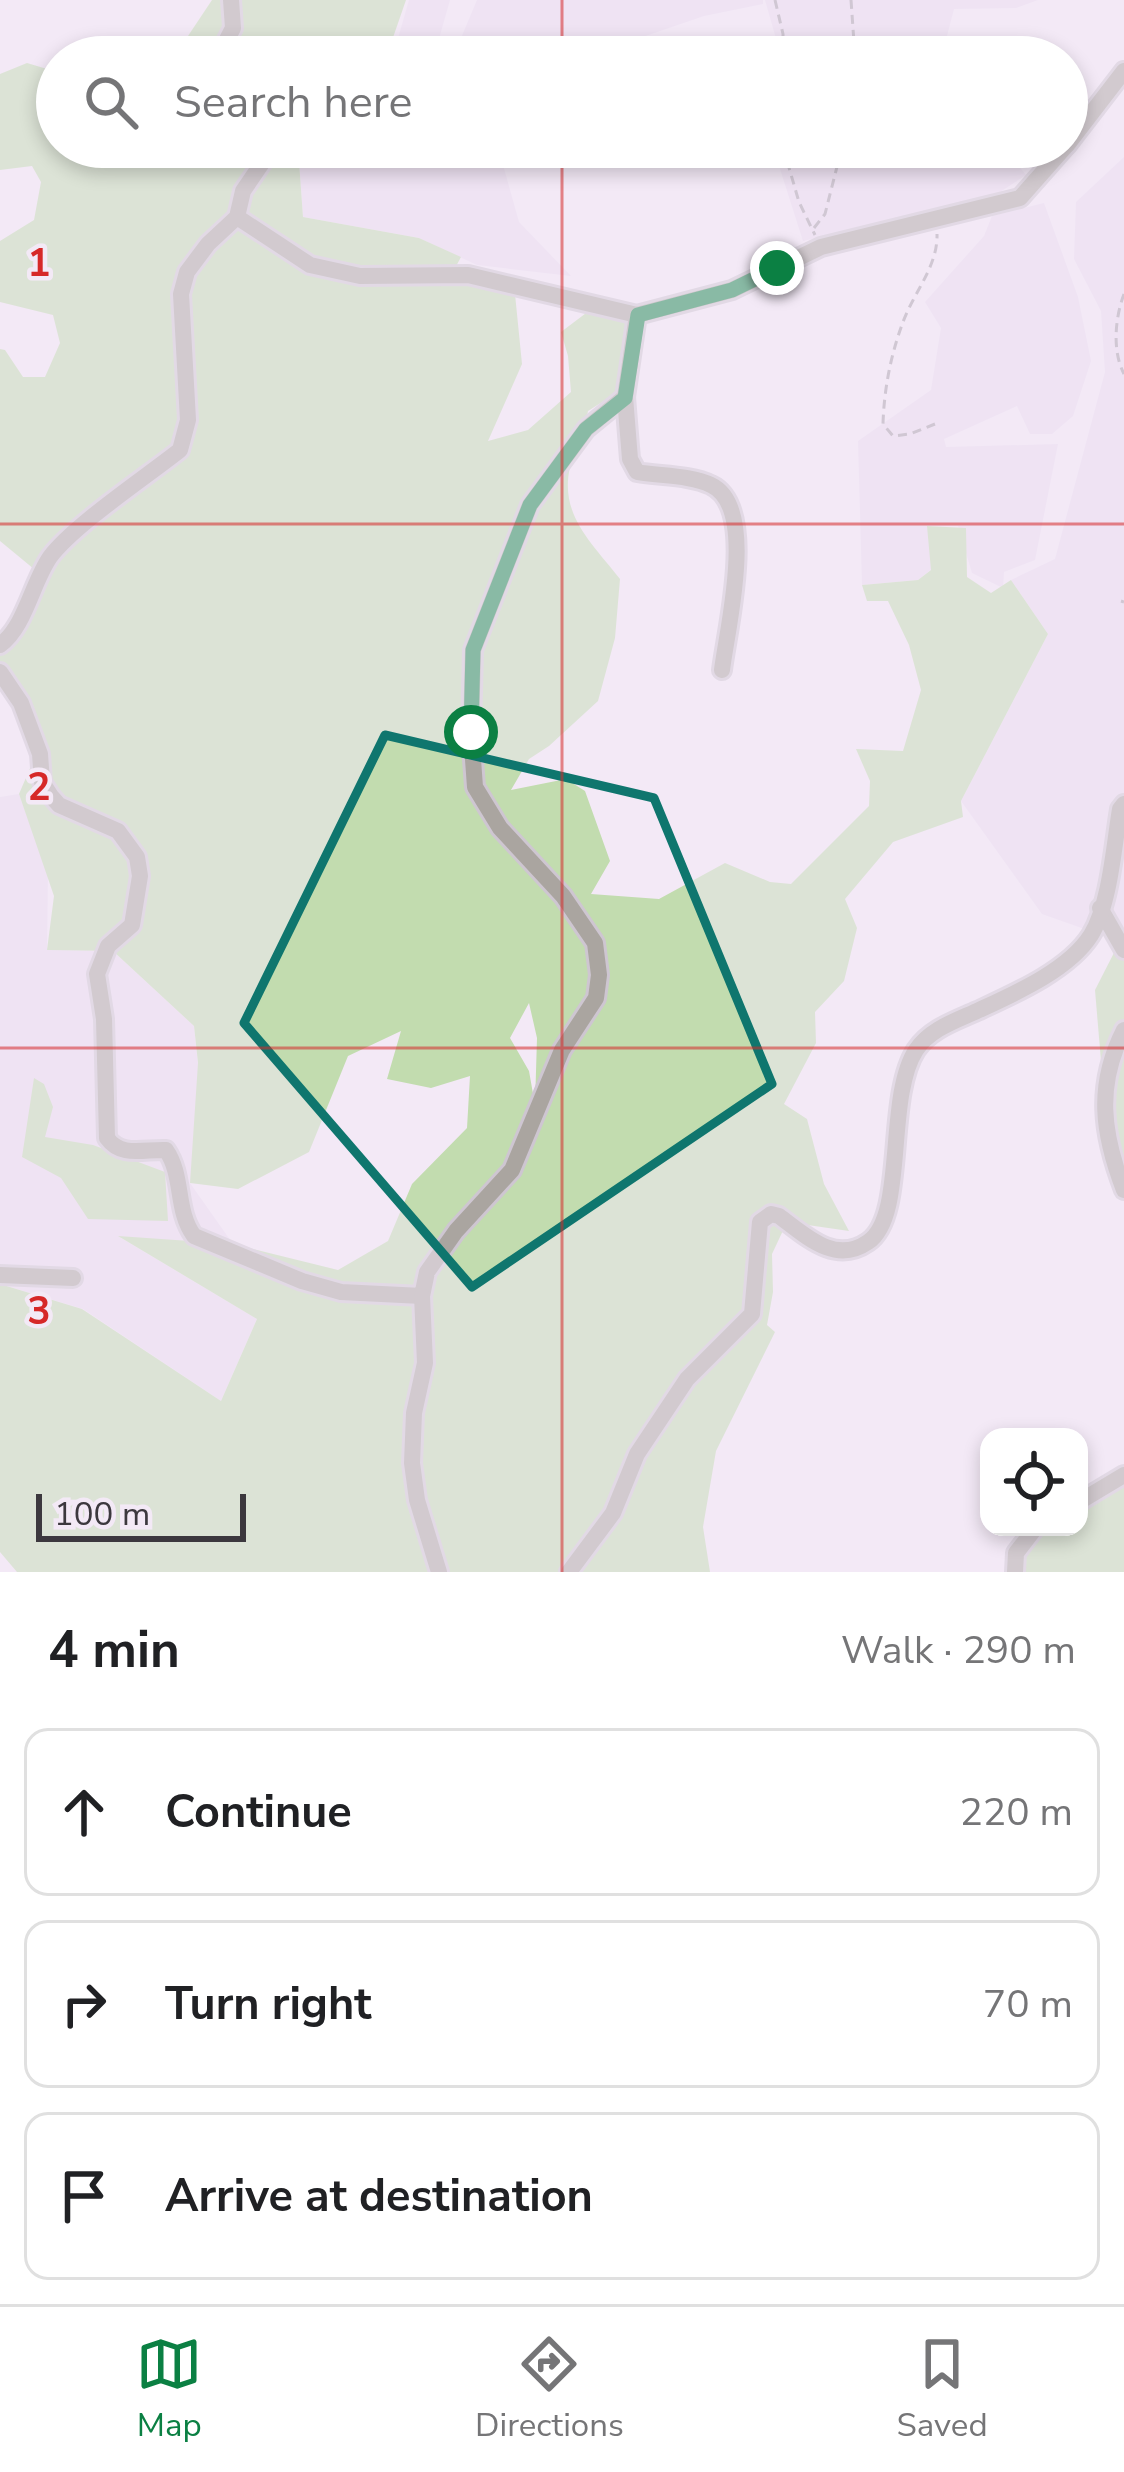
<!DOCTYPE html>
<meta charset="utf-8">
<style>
:root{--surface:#fff;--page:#f6f6f6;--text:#202124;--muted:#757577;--line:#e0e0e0;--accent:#0b8043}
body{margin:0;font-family:"Nunito Sans",sans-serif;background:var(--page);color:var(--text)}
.controls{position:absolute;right:36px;bottom:36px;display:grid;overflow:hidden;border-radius:24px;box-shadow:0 6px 18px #0003}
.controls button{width:108px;height:108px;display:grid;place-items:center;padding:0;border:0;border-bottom:3px solid var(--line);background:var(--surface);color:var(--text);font:60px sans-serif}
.scale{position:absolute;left:36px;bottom:30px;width:210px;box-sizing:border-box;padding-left:12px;border:6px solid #3c383e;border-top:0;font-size:33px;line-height:42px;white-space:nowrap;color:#3c383e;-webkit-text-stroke:9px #f3e9f6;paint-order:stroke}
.stop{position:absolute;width:36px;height:36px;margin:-27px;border:9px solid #0b8043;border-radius:50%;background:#fff}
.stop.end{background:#0b8043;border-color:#fff;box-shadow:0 3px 12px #0008}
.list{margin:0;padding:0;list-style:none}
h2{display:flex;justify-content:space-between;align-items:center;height:156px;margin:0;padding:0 48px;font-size:51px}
h2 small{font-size:39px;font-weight:400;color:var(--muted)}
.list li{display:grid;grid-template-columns:78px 1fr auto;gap:36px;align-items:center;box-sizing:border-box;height:168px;margin:0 24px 24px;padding:0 24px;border:3px solid var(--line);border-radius:24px}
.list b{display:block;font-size:45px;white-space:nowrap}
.list em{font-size:39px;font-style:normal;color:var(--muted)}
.icon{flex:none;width:66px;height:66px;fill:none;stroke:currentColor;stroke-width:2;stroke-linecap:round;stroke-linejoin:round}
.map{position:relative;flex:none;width:1124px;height:1572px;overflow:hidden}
.search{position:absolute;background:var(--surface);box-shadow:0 6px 18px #0003;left:36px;right:36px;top:36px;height:132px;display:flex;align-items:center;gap:30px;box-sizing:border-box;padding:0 42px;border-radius:66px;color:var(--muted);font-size:45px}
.sheet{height:732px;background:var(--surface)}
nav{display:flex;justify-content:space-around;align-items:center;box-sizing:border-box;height:168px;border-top:3px solid var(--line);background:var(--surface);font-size:33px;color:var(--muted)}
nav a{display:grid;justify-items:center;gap:6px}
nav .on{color:var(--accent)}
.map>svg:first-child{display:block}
.built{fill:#ebdcf0}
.green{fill:#c2dcaf;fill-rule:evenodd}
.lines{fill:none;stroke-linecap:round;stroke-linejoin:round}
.minor-casing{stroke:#cec6d1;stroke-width:22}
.path{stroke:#a69ea8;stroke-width:3;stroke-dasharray:9 6;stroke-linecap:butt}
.minor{stroke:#aaa5a0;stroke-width:16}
.route{stroke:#0b8043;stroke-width:15}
.marked{fill:none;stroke:#0f766e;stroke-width:9;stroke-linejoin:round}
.grid{fill:none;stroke:#d62828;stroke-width:3;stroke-opacity:0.55}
.grid-label{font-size:39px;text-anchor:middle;font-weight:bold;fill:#d62828;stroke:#f3e9f6;stroke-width:9;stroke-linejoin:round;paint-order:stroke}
</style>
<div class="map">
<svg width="1124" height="1572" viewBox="0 0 1124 1572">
<rect width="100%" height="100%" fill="#f3e9f6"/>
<g class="built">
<polygon points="409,0 450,0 440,35 446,57 385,57 399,35"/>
<polygon points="477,0 763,0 763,4 704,16 628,42 604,57 453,57"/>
<polygon points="765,0 1038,0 1016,8 954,9 943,51 946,57 776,57 777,42"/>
<polygon points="298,147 498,147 519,222 571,276 477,265 419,238 303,217"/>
<polygon points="773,147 1003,147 1026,175 991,198 803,241"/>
<polygon points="1124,157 1124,961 1107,937 1042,914 961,801 1048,634 1011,580 1055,559 1105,372 1101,311 1074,259 1076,202"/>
<polygon points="1044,203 1078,297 1091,361 1073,416 1052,434 1030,434 1017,406 944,439 946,447 1058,444 1035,560 1004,572 1003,588 972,573 958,526 928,526 938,564 918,580 862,585 858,441 931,390 941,328 925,302 984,236 992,216"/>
<polygon points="19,794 48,872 47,950 113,951 194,1026 206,1140 190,1183 233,1244 121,1238 257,1319 221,1401 83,1309 0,1284 0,797"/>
</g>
<g class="green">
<polygon points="212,0 406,0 388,52 371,57 174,57"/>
<path d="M27 63 57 72V147H298L303 217 419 238 461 257 447 283 514 284 522 364 488 441 528 430 571 392 568 356 561 332 598 304 637 315 626 387 588 411C585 431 574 447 570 467 559 515 592 543 620 579L615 638 598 701 549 746 529 759 511 790 566 779 585 791 610 861 591 894 659 899 725 863 770 882 791 884 869 806 870 781 856 749 903 751 921 690 909 645 888 601H867L862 585 918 580 931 570 927 526 966 528 967 577 991 593 1011 580 1048 634 961 801 963 817 893 842 845 899 857 928 844 981 815 1012 816 1043 784 1104 807 1119 824 1184 849 1231 787 1222 772 1254 773 1292 767 1325 775 1332 716 1451 703 1527 710 1572H17L0 1552V1284L82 1309 221 1401 257 1319 118 1236 233 1244 338 1270 388 1241 412 1184 467 1128 470 1076 431 1088 387 1079 401 1031 348 1056 309 1152 238 1189 190 1183 198 1063 194 1026 113 951 47 950 54 896 19 794 34 759 0 677V645L40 574 0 541V349L5 350 23 377H45L60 343 53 315 0 302V241L34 220 41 182 32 166 0 170V74ZM529 1003 537 1038 535 1105 529 1071 510 1038Z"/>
<polygon points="1119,943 1124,949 1124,1188 1108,1144 1095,990"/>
<polygon points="34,1078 44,1084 53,1107 45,1137 93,1145 165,1172 168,1221 88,1219 61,1178 22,1157"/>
<polygon points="1124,1475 1124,1572 1021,1572 1016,1553 1049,1527 1079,1527 1079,1504"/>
</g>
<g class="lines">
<g class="minor-casing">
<g id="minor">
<polyline points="218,57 233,28 231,0"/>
<polyline points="1067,145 1124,71"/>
<polyline points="237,217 310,265 360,276 468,275 637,315 732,290 821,247 1020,198 1065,147"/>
<path d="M625 397 630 459 637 472C659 476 691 475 711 485 758 507 727 628 722 670"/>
<path d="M0 645C25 627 32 583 50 557 74 525 146 477 180 450L188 420 181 294 187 272 208 244 237 217 243 191 273 147"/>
<path d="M0 672 21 703 40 754 42 782 51 796 59 805 118 831 137 857 140 876 132 925 108 946 97 974 104 1019 107 1138C121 1158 144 1149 166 1150 184 1176 175 1210 194 1236L302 1281 341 1292 422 1296 427 1272 456 1231 512 1170 562 1050 596 998 599 975 595 943 563 896 500 828 475 787 471 732 473 650 530 505 586 429 625 397 637 315"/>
<polyline points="1100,908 1124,950"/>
<path d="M1124 1030C1096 1085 1102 1133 1124 1190"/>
<polyline points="0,1275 73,1278"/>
<polyline points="422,1296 425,1363 414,1413 412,1463 417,1500 439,1572"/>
<polyline points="1079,1502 1124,1475"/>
<path d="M569 1572 613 1513 637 1454 687 1379 752 1314 760 1222 771 1214 779 1216C806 1236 835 1265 868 1242 907 1216 885 1098 916 1050 930 1029 955 1021 977 1011 1014 994 1069 970 1091 935 1110 904 1114 845 1120 809L1124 804"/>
<polyline points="1015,1572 1016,1553 1036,1527"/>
</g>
</g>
<g class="path">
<polyline points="775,0 783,34 783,57"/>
<polyline points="851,0 855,57"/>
<polyline points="783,147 799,202 815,235"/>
<polyline points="814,228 825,214 842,147"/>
<path d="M1124 294C1115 318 1112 351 1124 374"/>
<path d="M935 424 910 434 893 436 883 424C884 389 891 354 903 322 914 292 938 266 937 234"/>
<polyline points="1121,601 1124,602"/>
</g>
<use href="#minor" class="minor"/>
</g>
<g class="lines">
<polyline class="route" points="471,732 473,650 530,505 586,429 625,398 638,315 732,290 777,268"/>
</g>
<path d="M0 0H1124V1572H0ZM385 735 654 798 772 1084 472 1287 244 1023Z" fill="#f3e9f6" fill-opacity=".55" fill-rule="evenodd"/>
<path class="marked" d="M385 735 654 798 772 1084 472 1287 244 1023Z"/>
<path class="grid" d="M562 0V57M562 147V1572M0 524H1124M0 1048H1124"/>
<g class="grid-label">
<text x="39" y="276">1</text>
<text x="39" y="800">2</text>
<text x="39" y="1324">3</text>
</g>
</svg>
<div class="controls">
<button><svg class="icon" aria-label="locate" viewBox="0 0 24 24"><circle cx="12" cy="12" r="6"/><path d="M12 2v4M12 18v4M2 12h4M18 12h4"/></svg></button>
</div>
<div class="scale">100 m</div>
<div class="stop" style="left:471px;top:732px"></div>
<div class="stop end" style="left:777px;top:268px"></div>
<div class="search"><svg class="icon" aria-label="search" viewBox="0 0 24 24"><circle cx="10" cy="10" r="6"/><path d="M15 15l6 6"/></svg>Search here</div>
</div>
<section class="sheet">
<h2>4 min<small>Walk · 290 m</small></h2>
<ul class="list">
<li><svg class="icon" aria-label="ahead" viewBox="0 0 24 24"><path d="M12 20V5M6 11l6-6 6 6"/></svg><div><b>Continue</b></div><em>220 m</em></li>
<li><svg class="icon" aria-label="right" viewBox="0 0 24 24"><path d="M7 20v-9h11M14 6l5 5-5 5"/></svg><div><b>Turn right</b></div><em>70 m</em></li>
<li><svg class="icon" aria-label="arrive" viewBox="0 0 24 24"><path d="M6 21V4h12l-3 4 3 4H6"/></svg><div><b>Arrive at destination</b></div></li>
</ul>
</section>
<nav>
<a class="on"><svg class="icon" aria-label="map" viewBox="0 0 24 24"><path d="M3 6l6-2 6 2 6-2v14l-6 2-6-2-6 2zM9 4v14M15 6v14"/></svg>Map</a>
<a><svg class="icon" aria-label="directions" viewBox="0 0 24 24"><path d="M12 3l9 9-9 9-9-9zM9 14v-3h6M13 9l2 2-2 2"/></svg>Directions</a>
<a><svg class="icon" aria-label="saved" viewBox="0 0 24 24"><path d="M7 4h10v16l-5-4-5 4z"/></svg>Saved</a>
</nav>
